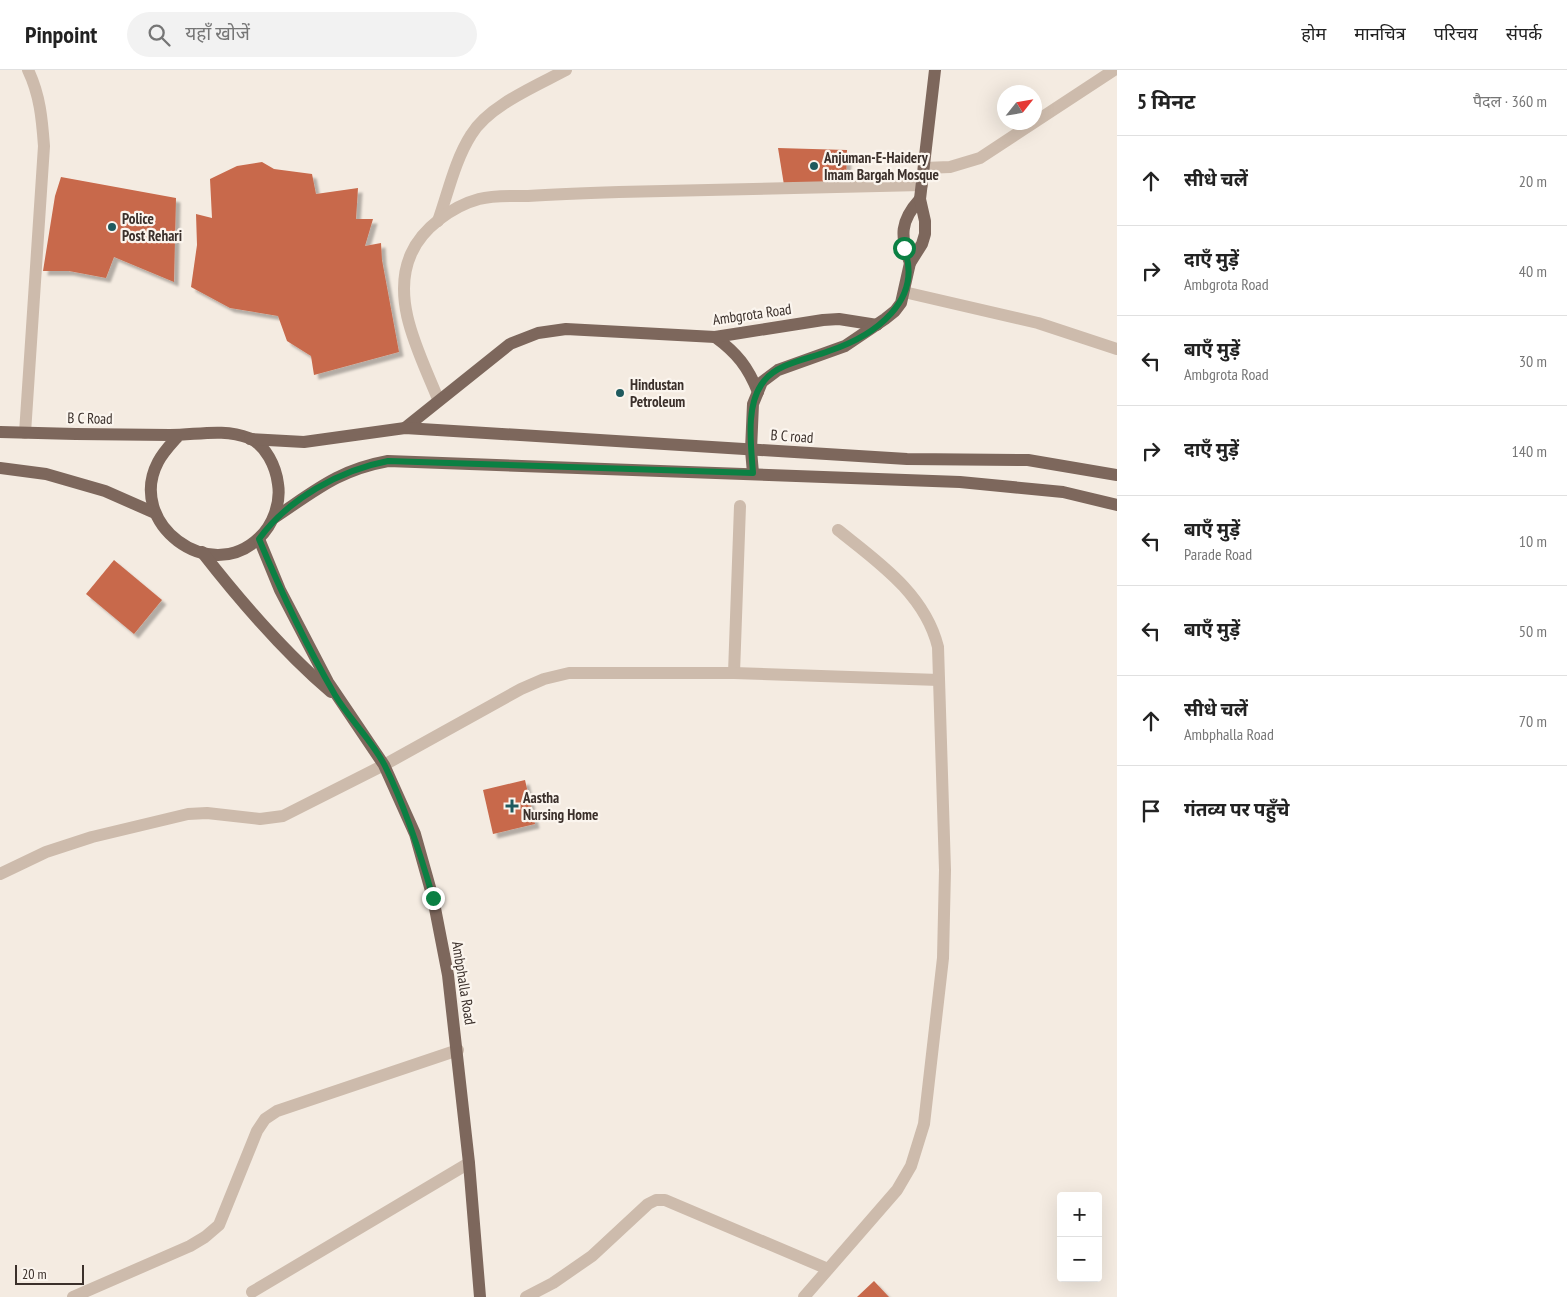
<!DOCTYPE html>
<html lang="hi">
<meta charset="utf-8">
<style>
:root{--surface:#fff;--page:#f2f2f2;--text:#222;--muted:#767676;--line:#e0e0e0}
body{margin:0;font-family:"PT Sans Narrow","Noto Sans Devanagari",sans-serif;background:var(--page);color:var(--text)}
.controls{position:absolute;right:15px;bottom:15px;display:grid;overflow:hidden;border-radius:5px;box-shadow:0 5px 20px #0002}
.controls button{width:45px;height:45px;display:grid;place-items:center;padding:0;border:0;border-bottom:1px solid var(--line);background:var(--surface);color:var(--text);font:25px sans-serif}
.compass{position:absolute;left:997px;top:15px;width:45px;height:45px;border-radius:50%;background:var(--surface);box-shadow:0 5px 20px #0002;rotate:59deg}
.scale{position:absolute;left:15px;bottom:12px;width:69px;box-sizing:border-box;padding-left:5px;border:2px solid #3b302b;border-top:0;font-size:14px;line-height:18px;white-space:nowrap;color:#3b302b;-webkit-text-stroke:4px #fbf5ee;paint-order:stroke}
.stop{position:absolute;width:15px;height:15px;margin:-11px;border:4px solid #0b8043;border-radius:50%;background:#fff}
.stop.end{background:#0b8043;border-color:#fff;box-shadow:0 1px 5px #0008}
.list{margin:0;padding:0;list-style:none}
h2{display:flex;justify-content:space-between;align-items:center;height:65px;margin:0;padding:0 20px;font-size:21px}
h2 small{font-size:16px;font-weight:400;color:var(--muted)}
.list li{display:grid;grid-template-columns:32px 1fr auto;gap:15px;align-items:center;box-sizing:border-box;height:90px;padding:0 20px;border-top:1px solid var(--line)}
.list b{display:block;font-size:19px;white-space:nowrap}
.list p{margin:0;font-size:16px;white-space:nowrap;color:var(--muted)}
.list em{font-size:16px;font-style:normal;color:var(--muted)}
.icon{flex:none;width:28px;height:28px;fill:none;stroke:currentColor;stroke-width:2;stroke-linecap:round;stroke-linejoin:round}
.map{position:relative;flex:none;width:1117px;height:1227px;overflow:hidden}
header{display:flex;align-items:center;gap:30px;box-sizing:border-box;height:70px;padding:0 25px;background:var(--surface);border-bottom:1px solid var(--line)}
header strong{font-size:24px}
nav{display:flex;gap:28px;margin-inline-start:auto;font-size:18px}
.search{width:350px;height:45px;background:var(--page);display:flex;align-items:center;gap:12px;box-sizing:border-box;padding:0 18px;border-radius:28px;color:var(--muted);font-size:19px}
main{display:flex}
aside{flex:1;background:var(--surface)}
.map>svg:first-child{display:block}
.building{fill:#c8694b;filter:url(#shadow)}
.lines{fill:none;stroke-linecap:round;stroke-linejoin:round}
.minor{stroke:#cdbbac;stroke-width:12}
.major{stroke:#7d675c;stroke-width:12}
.route{stroke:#0b8043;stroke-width:6}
.poi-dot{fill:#1f5a5e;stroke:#fbf5ee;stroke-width:2}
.labels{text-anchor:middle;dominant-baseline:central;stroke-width:4.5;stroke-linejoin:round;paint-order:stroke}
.poi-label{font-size:15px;font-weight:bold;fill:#3b302b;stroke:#fbf5ee;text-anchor:start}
.street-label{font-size:15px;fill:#3b302b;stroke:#fbf5ee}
</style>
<header>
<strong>Pinpoint</strong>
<div class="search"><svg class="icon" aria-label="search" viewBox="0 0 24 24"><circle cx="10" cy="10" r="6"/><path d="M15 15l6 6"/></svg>यहाँ खोजें</div>
<nav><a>होम</a><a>मानचित्र</a><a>परिचय</a><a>संपर्क</a></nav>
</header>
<main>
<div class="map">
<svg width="1117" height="1227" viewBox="0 0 1117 1227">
<defs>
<filter id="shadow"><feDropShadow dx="4.5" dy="4.5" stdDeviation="1" flood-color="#0004"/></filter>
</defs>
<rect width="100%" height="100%" fill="#f4ebe1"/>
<g class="building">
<polygon points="778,78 847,80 846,112 784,115"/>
<polygon points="262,92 274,99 312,104 316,124 358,118 356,149 373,149 365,176 381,173 382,190 399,282 314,305 311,286 287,271 278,246 230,238 191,217 197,175 196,144 212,148 210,109 237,96"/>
<polygon points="61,107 176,128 174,212 114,187 106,208 69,201 43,201 55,126"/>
<polygon points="114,490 162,530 134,564 86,524"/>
<polygon points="525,710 535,754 493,764 483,720"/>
<polygon points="874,1211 889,1227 857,1227"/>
</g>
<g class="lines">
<g class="minor">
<polyline points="924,98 950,97 980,88 1114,0"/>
<path d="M438 151C448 123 455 90 471 65 488 36 536 16 566 0"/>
<polyline points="904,222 1038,253 1117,279"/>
<path d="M438 329C421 286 390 231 411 184 422 158 453 136 479 129 495 125 513 126 528 126 559 124 589 123 619 122 720 120 821 118 922 115"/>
<path d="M25 363 44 76C42 49 40 25 28 0"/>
<polyline points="734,603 740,436"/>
<polyline points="0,804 46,782 92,767 188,744 207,743 260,749 283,746 384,695 521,619 544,609 569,603 734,603 939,610"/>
<polyline points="252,1222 469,1093"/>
<polyline points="73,1227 190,1176 205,1167 219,1155 257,1061 265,1049 277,1041 458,980"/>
<polyline points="526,1227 553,1213 592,1186 648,1134 656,1130 665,1130 828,1199"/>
<path d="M804 1227 897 1120 911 1096 924 1054 943 888 945 800 938 577C925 524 878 492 838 460"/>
</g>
<g class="major">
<path d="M910 193C900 166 900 151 920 129"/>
<path d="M715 267C737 283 748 297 758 322"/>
<polyline points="405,358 510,274 538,263 566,259 715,267 823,250 839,249 877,255"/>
<path d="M0 362C57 364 113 365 170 365 197 365 223 358 249 368 266 375 276 397 278 414 281 433 273 455 259 468 209 516 126 453 158 392 163 382 172 373 179 365"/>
<polyline points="250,369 304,372 405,358 907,389 1028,390 1117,405"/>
<polyline points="0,398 46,404 105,421 155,443"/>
<polyline points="753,403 751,380 753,334 762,312 778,300 845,276 885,249 895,241 901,233 910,193 922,174 925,164 925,151 920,129 935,0"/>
<path d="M274 448C315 421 338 400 388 391L960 412 1063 422 1117 435"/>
<polyline points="259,469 280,520 328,612 384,695 415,764 433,828 448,905 469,1093 480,1227"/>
<path d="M202 482C241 532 283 581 331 622"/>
</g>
</g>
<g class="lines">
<path class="route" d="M433 828C420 782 406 739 385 696 372 670 350 650 335 625 306 575 281 522 259 469 288 429 340 400 388 391L753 403C751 375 745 334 764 311 778 293 809 289 829 281 874 266 924 231 904 178"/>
</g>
<g class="poi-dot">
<circle cx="814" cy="96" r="5"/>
<circle cx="112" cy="157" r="5"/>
<circle cx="620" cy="323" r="5"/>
<path d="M509.5 728.5h5v5h5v5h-5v5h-5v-5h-5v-5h5z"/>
</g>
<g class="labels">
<g class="poi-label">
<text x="824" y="87">Anjuman-E-Haidery<tspan x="824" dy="17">Imam Bargah Mosque</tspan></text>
<text x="122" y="148">Police<tspan x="122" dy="17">Post Rehari</tspan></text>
<text x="630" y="314">Hindustan<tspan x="630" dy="17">Petroleum</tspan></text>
<text x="523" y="727">Aastha<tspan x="523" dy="17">Nursing Home</tspan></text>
</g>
<g class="street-label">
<text transform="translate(752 244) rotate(-8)">Ambgrota Road</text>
<text transform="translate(90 348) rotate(1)">B C Road</text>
<text transform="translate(792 366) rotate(4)">B C road</text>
<text transform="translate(464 913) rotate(81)">Ambphalla Road</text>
</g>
</g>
</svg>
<div class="controls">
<button>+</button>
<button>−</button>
</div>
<svg class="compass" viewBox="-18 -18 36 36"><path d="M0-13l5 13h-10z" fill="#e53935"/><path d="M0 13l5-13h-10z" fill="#767676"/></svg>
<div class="scale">20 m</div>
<div class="stop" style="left:904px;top:178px"></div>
<div class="stop end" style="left:433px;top:828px"></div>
</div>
<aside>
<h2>5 मिनट<small>पैदल · 360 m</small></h2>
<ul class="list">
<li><svg class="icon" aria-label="ahead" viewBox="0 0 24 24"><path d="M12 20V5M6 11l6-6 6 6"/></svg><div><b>सीधे चलें</b></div><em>20 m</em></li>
<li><svg class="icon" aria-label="right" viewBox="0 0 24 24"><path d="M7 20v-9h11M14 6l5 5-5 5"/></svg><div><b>दाएँ मुड़ें</b><p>Ambgrota Road</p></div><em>40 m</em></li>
<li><svg class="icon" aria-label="left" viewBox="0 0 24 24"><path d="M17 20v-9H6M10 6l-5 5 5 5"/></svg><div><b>बाएँ मुड़ें</b><p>Ambgrota Road</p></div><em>30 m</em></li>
<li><svg class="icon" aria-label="right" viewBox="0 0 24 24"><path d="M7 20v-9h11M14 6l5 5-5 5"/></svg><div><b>दाएँ मुड़ें</b></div><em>140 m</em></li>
<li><svg class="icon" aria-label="left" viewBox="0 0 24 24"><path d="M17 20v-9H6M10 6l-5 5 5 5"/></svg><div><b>बाएँ मुड़ें</b><p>Parade Road</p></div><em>10 m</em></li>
<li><svg class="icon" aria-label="left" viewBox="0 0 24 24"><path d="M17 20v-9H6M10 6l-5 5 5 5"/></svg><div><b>बाएँ मुड़ें</b></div><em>50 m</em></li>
<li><svg class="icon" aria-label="ahead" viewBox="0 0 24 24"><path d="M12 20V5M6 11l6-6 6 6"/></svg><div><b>सीधे चलें</b><p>Ambphalla Road</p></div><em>70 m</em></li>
<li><svg class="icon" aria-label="arrive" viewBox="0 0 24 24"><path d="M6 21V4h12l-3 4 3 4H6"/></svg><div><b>गंतव्य पर पहुँचे</b></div></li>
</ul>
</aside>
</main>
